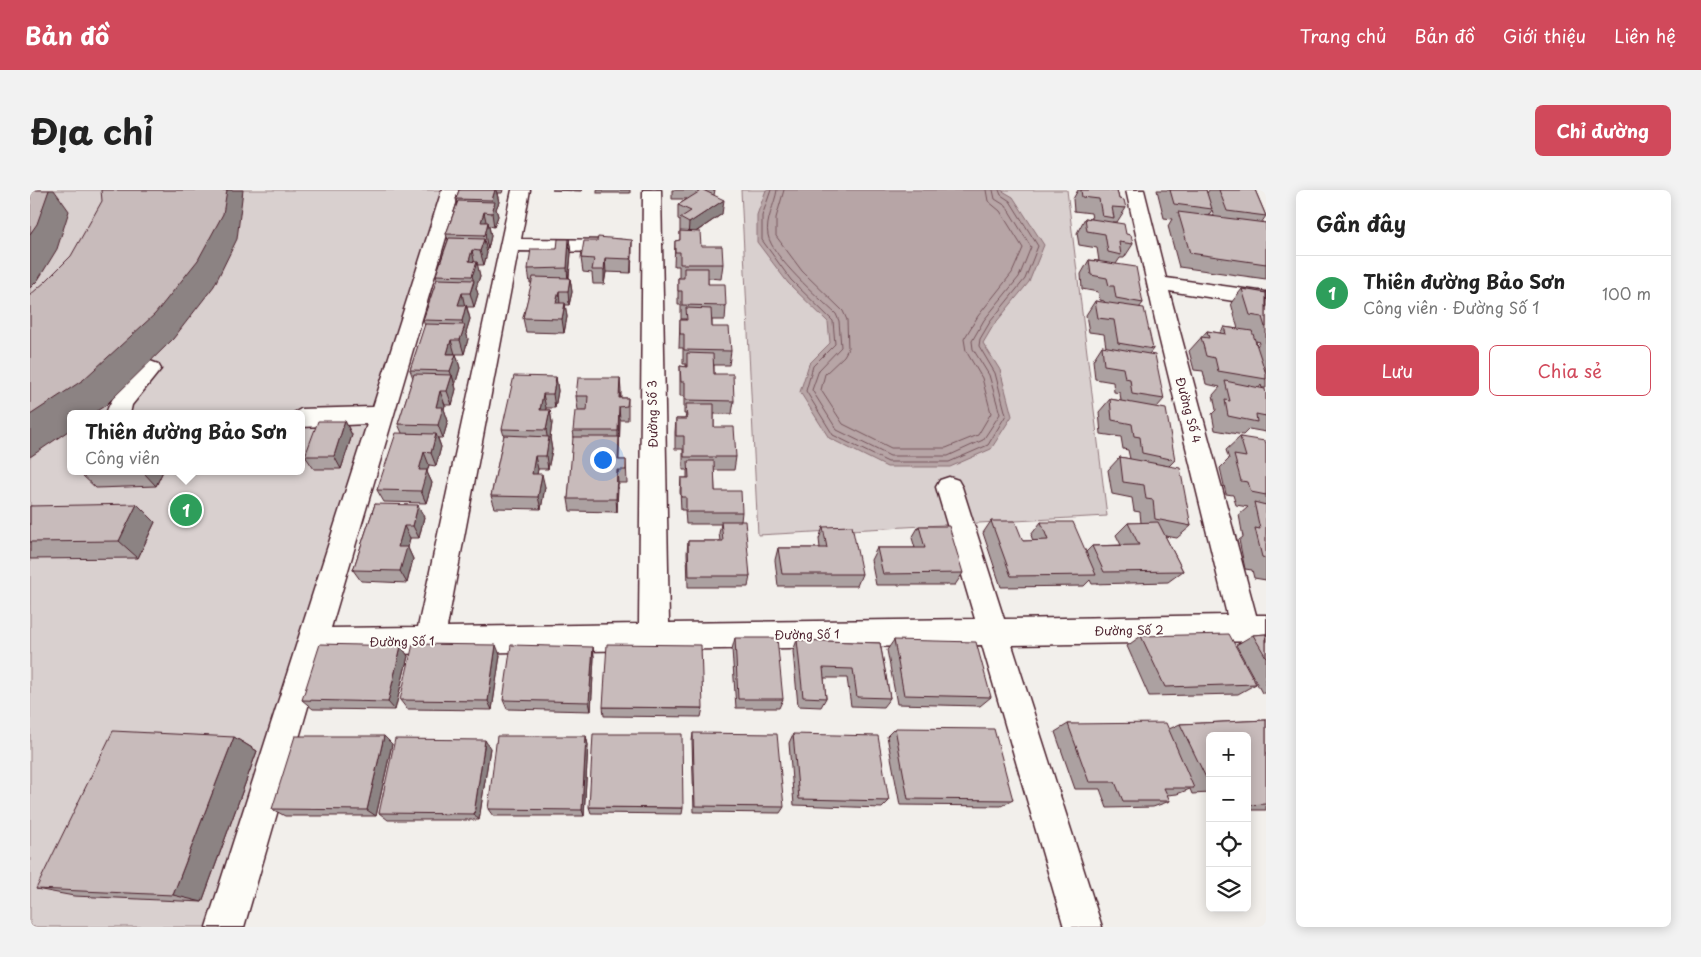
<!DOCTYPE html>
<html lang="vi">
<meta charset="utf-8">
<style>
:root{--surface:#fff;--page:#f2f2f2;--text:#222;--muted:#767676;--line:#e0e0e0;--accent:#d1495b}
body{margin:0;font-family:"Playpen Sans",sans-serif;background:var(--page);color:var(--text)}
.controls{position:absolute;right:15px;bottom:15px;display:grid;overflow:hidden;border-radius:8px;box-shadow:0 2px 12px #0003}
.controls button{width:45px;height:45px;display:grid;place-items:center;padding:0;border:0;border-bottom:1px solid var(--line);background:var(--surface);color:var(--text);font:25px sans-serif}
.you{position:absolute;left:572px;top:269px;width:18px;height:18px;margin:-12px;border:4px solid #fff;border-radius:50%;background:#1a73e8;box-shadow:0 0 0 8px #1a73e833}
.badge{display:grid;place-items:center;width:32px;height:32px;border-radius:50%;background:var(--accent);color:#fff;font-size:16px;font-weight:700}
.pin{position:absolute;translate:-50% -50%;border:2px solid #fff;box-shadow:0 1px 5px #0006}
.popup{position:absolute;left:37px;top:220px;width:238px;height:65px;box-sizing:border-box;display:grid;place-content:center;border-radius:8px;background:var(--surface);filter:drop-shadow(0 1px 4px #0005);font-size:16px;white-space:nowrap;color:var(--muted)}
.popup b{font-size:19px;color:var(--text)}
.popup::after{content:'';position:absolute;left:50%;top:100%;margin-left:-10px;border:10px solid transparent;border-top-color:var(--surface)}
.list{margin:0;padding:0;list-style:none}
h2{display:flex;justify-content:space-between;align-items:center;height:65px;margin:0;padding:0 20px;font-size:21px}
h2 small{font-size:16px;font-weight:400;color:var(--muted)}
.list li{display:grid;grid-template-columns:32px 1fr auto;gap:15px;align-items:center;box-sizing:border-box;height:75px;padding:0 20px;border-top:1px solid var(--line)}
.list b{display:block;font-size:19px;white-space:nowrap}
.list p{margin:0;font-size:16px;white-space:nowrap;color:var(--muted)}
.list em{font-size:16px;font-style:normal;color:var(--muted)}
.actions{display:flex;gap:10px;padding:15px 20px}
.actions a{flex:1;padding:11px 0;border:1px solid var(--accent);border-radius:8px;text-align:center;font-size:18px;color:var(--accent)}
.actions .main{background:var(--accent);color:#fff}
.icon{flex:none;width:28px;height:28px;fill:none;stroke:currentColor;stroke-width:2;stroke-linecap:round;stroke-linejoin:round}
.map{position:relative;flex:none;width:1236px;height:737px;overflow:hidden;border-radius:8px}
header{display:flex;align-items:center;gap:30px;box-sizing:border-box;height:70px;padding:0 25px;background:var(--accent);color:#fff}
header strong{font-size:24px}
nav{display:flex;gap:28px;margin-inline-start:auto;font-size:18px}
.intro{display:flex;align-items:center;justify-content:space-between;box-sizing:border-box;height:120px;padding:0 30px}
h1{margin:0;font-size:35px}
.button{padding:12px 22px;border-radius:8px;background:var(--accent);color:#fff;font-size:18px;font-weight:700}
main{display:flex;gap:30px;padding:0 30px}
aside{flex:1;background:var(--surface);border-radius:8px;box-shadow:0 2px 12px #0003}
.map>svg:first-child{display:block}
.green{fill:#d9d0cf;stroke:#92787d;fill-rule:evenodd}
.water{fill:#b7a5a6;stroke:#8b6f75}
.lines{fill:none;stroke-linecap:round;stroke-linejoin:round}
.shore{stroke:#76555c;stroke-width:1}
.minor-casing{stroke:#4a1f2b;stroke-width:3}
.minor{fill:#fdfcf7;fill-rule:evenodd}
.wall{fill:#aca1a1;stroke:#4a1f2b;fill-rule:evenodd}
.shaded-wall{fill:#8c8383;stroke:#4a1f2b}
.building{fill:#c8bbbb;stroke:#4a1f2b}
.labels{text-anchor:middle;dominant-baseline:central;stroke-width:4;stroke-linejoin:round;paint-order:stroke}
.street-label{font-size:12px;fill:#4a1f2b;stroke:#fdfcf7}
</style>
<header>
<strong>Bản đồ</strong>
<nav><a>Trang chủ</a><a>Bản đồ</a><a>Giới thiệu</a><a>Liên hệ</a></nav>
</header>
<div class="intro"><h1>Địa chỉ</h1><a class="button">Chỉ đường</a></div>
<main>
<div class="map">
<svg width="1236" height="737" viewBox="0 0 1236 737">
<rect width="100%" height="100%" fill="#f2efeb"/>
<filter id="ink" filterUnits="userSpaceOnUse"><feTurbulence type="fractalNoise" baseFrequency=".02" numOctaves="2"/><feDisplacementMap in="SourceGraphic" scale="10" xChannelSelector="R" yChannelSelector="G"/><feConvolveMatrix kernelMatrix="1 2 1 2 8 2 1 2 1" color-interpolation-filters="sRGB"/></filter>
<g filter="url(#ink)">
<g class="green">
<path d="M0 0H415L177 737H0ZM41 224H271V281H41Z"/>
<polygon points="711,0 1037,0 1077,326 728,345"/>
</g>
<polygon class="water" points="736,0 971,0 983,7 1014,55 999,92 963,136 953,153 970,180 982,226 961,259 920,277 857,277 799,248 770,202 779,174 800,153 798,132 758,93 727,52 727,25"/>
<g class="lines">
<g class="shore">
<polyline points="741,0 732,26 732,50 761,90 803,131 805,154 783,176 776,201 803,245 858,272 919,272 958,255 976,225 965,183 949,156 950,149 960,132 995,89 1008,56 980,11 971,5 969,0"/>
<path d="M747 0C745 14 735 31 738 45 742 67 789 108 806 124L809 131 811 157 789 180 782 200 807 240 860 266H918L953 250 970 224 959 185 943 159 942 151 954 130 989 87 1001 57 976 16 965 9 963 0"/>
<polyline points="754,0 746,28 746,46 772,81 813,121 817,130 818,159 814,166 795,184 791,200 813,234 861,258 916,258 948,245 961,223 952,188 936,161 934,149 948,126 982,83 993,58 970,21 958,11 956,0"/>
</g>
<g class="minor-casing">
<g id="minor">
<polygon points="412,0 430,0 301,438 388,437 482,0 500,0 491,49 590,50 597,52 600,56 597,60 590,62 488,61 417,437 609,434 613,0 631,0 639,433 945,429 906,297 910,290 919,287 928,290 932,297 974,429 1197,425 1129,147 1096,0 1114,0 1136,88 1236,102 1236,116 1139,101 1226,425 1236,425 1236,451 982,455 1072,737 1034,737 952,455 293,465 214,737 176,737 337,234 271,237 271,224 262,224 271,219 343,217"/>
<path d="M120 171 128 174 131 179 102 215 100 224H76C81 207 103 176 120 171Z"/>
</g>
</g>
<use href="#minor" class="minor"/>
</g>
<g class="wall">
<polygon points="429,0 473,0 472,3 467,3 469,12 466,19 468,26 464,37 459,36 461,46 458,59 456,59 457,63 454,75 447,75 450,86 446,98 448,104 444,117 437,117 440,129 436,142 438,149 434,164 426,164 430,178 425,195 426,199 422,215 415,215 414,219 418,231 413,248 408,248 411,257 406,276 399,275 397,282 402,293 396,313 354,312 347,300 372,243 368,234 383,188 380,180 395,136 393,130 407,89 406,85 418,50 416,44 427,13 426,9"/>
<polygon points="522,0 552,0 551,1"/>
<rect x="567" y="0" width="33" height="3"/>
<polygon points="642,0 685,0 684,5 692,24 666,42 671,56 693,74 691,89 678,88 678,94 696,116 695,130 682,130 682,137 701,161 699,175 684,175 684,184 704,211 702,224 684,224 684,237 706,267 704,280 684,280 685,301 712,322 711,331 720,386 718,397 658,397 657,363 658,351 690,351 689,343 691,334 656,334 655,320 651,320 650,301 651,288 657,288 657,280 653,280 653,259 645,259 645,242 646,229 655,229 656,224 654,224 654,206 650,206 650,176 656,177 656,174 653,174 653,158 649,158 650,130 655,130 656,129 651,129 651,115 648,115 648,88 649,88 649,76 644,76 645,51 650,50 650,30 648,29 648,15 657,9 642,9"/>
<polygon points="1048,0 1087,0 1089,9 1096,18 1087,32 1082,32 1096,44 1103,54 1094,68 1090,68 1086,74 1113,113 1109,118 1123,159 1119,164 1134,209 1127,217 1145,270 1139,276 1161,336 1147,348 1135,346 1153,381 1138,392 1062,394 1060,390 1054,396 971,397 953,343 961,331 993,351 1003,351 1001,345 1011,332 1056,362 1062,356 1091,355 1086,345 1098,333 1111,333 1110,322 1104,321 1102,308 1082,304 1078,280 1090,267 1100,269 1098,260 1093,259 1091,247 1071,244 1069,222 1080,209 1091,211 1090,203 1084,202 1083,192 1065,189 1063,170 1072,156 1076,157 1074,144 1059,142 1056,125 1065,111 1075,113 1074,111 1070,110 1068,102 1052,99 1051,84 1059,70 1069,71 1067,58 1049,55 1047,43 1055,28 1062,29 1061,23 1044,21 1043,9"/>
<path d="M1127 0H1176L1177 3 1179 0H1225L1236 26 1231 33H1236V89L1149 77 1138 36 1142 29 1134 28ZM1182 20 1184 26H1178Z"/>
<polygon points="539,49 541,63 539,88 540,88 542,102 539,115 535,115 537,127 534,143 496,142 493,128 502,93 500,93 498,79 527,59"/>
<polygon points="602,64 601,83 576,82 574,94 563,94 562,83 553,82 551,68"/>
<path d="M1212 99 1236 103V198H1232L1231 195 1229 198 1236 204V242L1219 239 1213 245 1185 240 1182 224 1186 220 1183 205 1190 197 1176 194 1173 181 1164 180 1159 161 1177 141 1190 143 1194 137 1208 139 1201 113ZM1226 151 1230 152 1227 156Z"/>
<polygon points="526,187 528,201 525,218 516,218 515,220 520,220 522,233 520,248 522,260 518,279 508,279 507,284 515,297 511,319 465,318 461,306 474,246 472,239"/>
<polygon points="590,188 591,208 598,208 598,230 590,230 589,270 596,270 597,293 588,293 587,322 540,321 538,309 544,247 543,241 557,221 557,220 548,220 546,206"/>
<polygon points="315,231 322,245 311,279 284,279 275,266"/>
<polygon points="1210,247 1236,254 1236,390 1224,388 1222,380 1215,379 1209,350 1213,347 1209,325 1218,317 1206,315 1203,305 1196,304 1190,278 1199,269 1196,260"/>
<polygon points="54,281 133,281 126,296 66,298 52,285"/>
<polygon points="345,314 394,327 389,348 380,348 378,358 383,369 377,393 331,391 323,380"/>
<polygon points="0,316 125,332 108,368 0,369"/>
<polygon points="889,336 933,383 925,395 846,395 841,370 847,358 885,358 882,348"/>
<polygon points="793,337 832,384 827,396 748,396 745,370 748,358 790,358 789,349"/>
<polygon points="1236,444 1236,503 1232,503 1206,455 1223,445"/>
<polygon points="1111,446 1226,494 1208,504 1119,506 1097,456"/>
<polygon points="705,448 753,509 749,518 706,518 702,459"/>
<polygon points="767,450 850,453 860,508 853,517 821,516 817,488 794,488 796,508 791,517 768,516 763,461"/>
<polygon points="864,450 961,507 950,516 867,514 857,460"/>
<polygon points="371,456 378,466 365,520 283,519 272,510"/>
<polygon points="563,457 564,467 561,521 477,519 473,510"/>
<polygon points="470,465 462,520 377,519 370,510"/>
<polygon points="573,517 673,518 671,527 574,526"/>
<polygon points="1236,530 1236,620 1217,620 1217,546 1180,546 1180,603 1162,604 1160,599 1147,604 1137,605 1140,611 1123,617 1077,618 1070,599 1045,599 1025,542 1038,534 1139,539 1150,534"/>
<polygon points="865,538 983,610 971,616 870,615 857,546"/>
<polygon points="663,543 754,617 750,623 664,622 662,551"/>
<polygon points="763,544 859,611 852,618 764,615 759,553"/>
<polygon points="354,546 362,554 346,626 255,626 242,619"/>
<polygon points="556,546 558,555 554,626 463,626 458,619"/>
<polygon points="204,547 227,561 172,712 44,706 6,699"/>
<polygon points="460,558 449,630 358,630 349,623"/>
<polygon points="559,617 653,618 652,624 561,623"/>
</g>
<g class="shaded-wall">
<polygon points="19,0 24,0 39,21 27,59 8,90 0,98 0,44"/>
<polygon points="197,0 213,0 207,49 184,96 143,149 76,215 62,224 41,224 41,239 0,267 0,225"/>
<polygon points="465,0 466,0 469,12 466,19 468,26 464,37 462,23 464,16 462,10"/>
<polygon points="694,10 692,24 658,47 659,33"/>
<polygon points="454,22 457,36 454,46 451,32"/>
<polygon points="458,32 461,46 458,59 455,45"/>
<polygon points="454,49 457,63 454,75 450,61"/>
<polygon points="539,49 541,63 538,92 537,78"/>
<polygon points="602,50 602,64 601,83 601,69"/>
<polygon points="442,60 445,75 439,71"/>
<polygon points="575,68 576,82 574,94 574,80"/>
<polygon points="447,72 450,86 446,98 448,104 444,117 440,103 444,92 442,86"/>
<polygon points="540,88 542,102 539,115 538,101"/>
<polygon points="529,101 530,115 526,113"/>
<polygon points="432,103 435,117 428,115"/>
<polygon points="535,113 537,127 534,143 532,129"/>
<polygon points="436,115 440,129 436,142 438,149 434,164 430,150 434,138 432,131"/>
<polygon points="421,150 425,164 417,164"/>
<polygon points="426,164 430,178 425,195 420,181"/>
<polygon points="422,185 426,199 422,215 417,201"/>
<polygon points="526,187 528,201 525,218 523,204"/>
<polygon points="590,188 591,201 590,217 589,208"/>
<polygon points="410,201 415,215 414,219 418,231 413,248 408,235 406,217"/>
<polygon points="513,204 516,218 513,233 510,220"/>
<polygon points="589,217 590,230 588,283 588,241"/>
<polygon points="520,220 522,233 520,248 522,260 518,279 516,266 518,252 516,240"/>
<polygon points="315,231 322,245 311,279 304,266"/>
<polygon points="406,244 411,257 406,276 401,263"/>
<polygon points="394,262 399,275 397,282 402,293 396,313 391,301 389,280"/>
<polygon points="505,266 508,279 505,296 502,284"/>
<polygon points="587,280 588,293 587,322 586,309"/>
<polygon points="115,281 133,281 126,296 114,283"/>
<polygon points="512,284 515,297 511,319 508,307"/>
<polygon points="107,314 125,332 108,368 89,351"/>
<polygon points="388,315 394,327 389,348 383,336"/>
<polygon points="374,336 380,348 378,358 383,369 377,393 370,381 368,357"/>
<polygon points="466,455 470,465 462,520 458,511"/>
<polygon points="371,456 378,466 365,520 358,512"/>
<polygon points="563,457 564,467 561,521 559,512"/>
<polygon points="354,546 362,554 346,626 337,620"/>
<polygon points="556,546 558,555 554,626 552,620"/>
<polygon points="204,547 227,561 172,712 143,705"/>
<polygon points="455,550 460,558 449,630 444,624"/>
</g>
<g class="building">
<polygon points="4,0 19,0 7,34 0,44 0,1"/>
<polygon points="71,0 197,0 193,24 168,70 125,124 53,190 0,225 0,105 15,92 41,66 72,11"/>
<polygon points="429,0 465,0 462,10 426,9"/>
<polygon points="672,0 673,0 694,10 659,33 650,28 661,21 648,15"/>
<polygon points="1051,0 1087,0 1089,9 1094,10 1096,18 1082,17 1084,28 1072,26 1069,9 1052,7"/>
<polygon points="1140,0 1176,0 1182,19 1144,14"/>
<polygon points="1189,0 1225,0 1236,26 1197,21"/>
<polygon points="428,11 465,12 462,23 454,22 451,32 458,32 455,45 416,44"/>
<polygon points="1148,22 1236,33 1236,74 1160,63"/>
<polygon points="1055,28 1094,34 1096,44 1101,45 1103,54 1089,52 1091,65 1078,62 1075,44 1057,41"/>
<polygon points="650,41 670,42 671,56 692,56 693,74 650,74 650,62 645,62 645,51 650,50"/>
<polygon points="568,47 602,50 601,69 575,68 574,80 562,80 564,69 551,68 554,51 567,51"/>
<polygon points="419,48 454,49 450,61 442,60 439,71 447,72 442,86 406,85"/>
<polygon points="528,49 539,49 537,78 498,79 501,59 527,59"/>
<polygon points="1059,70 1106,77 1113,113 1086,108 1084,96 1079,96 1077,88 1061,85"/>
<polygon points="654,78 678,78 678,94 695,94 696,116 652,115 652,101 648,101 648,88 654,88"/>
<polygon points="503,87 540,88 538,101 529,101 526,113 535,113 532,129 493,128"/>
<polygon points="407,89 444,90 440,103 432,103 428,115 436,115 432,131 393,130"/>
<polygon points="1212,99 1236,103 1236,137 1235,137 1232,127 1220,125"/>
<polygon points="1065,111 1114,118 1123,159 1088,153 1084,130 1068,128"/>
<polygon points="656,118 681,119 682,137 699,137 701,161 654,160 654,144 650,144 650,130 657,130"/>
<polygon points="395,134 435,135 430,150 421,150 417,164 426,164 420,181 380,180"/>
<polygon points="1194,137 1222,141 1236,184 1236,189 1188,181 1185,168 1176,166 1171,147 1179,148 1177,141 1196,144"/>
<polygon points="1072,156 1125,165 1134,209 1102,204 1100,189 1095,188 1093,178 1074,175"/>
<polygon points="657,163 683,164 684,184 703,184 704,211 655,210 655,192 651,192 650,176 657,177"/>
<polygon points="384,184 422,185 417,201 410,201 406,217 413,217 408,235 368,234"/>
<polygon points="484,186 526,187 523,204 513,204 510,220 520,220 516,240 472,239"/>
<polygon points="548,188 590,188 589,208 598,208 597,216 589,217 588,241 543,241 545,221 557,221 558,206 546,206"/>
<polygon points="1195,191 1235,199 1236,204 1236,226 1226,224 1227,232 1198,226 1195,210 1200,211"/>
<polygon points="1080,209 1136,219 1145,270 1112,263 1110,247 1104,246 1102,234 1082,230"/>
<polygon points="656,214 684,214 684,237 704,237 706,267 654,267 654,246 646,246 646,229 657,229"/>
<polygon points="288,231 315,231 304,266 275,266"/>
<polygon points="366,243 406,244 401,263 394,262 389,280 397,280 391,301 347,300"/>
<polygon points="474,245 519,247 516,266 505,266 502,284 512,284 508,307 461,306"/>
<polygon points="543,247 589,247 588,270 596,270 596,280 587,280 586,309 538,309"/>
<polygon points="1210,247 1235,251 1236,254 1236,305 1221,302 1218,292 1211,291 1204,265 1216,267"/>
<polygon points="1090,267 1150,278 1161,336 1125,329 1123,310 1116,309 1114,295 1093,292"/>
<polygon points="658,271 684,271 685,301 711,301 712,322 656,322 656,307 651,307 651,288 659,288"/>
<polygon points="54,281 115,281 114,283 52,285"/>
<polygon points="1224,312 1236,315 1236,368 1232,367 1225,338 1230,339"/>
<polygon points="107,314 89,351 0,352 0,316"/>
<polygon points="345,314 388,315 383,336 374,336 368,357 377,357 370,381 323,380"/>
<polygon points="691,331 715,331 720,386 659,386 658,351 693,351"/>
<polygon points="961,331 985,331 993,351 1018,350 1011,332 1043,332 1066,385 981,386"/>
<polygon points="1128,332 1153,381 1074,382 1062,356 1109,355 1098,333"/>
<polygon points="822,336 832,384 752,384 748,358 797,358 793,337"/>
<polygon points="889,336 919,336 933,383 853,384 847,358 895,358"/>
<polygon points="1199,444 1226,494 1135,497 1111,446"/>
<polygon points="1236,444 1236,467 1223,445"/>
<polygon points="705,448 747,448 753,509 708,509"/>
<polygon points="767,450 850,453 860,508 827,507 823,479 793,478 796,508 773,507"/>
<polygon points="864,450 946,452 961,507 874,505"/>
<polygon points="290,454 371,456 358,512 272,510"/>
<polygon points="383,454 466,455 458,511 370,510"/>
<polygon points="577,454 671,455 673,518 573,517"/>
<polygon points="481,455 563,457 559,512 473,510"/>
<polygon points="1236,530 1236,614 1217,615 1217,546 1180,546 1180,596 1150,534"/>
<polygon points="1136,533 1164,598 1134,598 1140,611 1093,611 1085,592 1059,592 1038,534"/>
<polygon points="865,538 964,539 983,610 878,609"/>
<polygon points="83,541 204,547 143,705 6,699"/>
<polygon points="663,543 747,544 754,617 665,616"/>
<polygon points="563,544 652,544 653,618 559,617"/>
<polygon points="763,544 848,546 859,611 769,609"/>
<polygon points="265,546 354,546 337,620 242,619"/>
<polygon points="467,546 556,546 552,620 458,619"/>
<polygon points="365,549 455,550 444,624 349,623"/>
</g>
</g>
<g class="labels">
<g class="street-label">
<text transform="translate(1159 220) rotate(75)">Đường Số 4</text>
<text transform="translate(622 224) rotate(-91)">Đường Số 3</text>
<text transform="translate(1099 440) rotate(-1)">Đường Số 2</text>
<text transform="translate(777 444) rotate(-1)">Đường Số 1</text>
<text transform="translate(372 451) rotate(-1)">Đường Số 1</text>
</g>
</g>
</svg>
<div class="controls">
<button>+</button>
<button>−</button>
<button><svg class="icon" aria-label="locate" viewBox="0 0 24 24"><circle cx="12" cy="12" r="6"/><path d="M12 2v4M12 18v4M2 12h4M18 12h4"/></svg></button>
<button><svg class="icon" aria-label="layers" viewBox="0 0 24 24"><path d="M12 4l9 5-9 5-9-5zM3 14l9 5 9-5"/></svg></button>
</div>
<div class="you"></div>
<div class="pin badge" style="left:156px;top:320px;background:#2e9e5b">1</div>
<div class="popup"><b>Thiên đường Bảo Sơn</b>Công viên</div>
</div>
<aside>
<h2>Gần đây<small></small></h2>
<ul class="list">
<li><span class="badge" style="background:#2e9e5b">1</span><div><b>Thiên đường Bảo Sơn</b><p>Công viên · Đường Số 1</p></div><em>100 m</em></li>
</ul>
<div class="actions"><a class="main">Lưu</a><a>Chia sẻ</a></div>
</aside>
</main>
